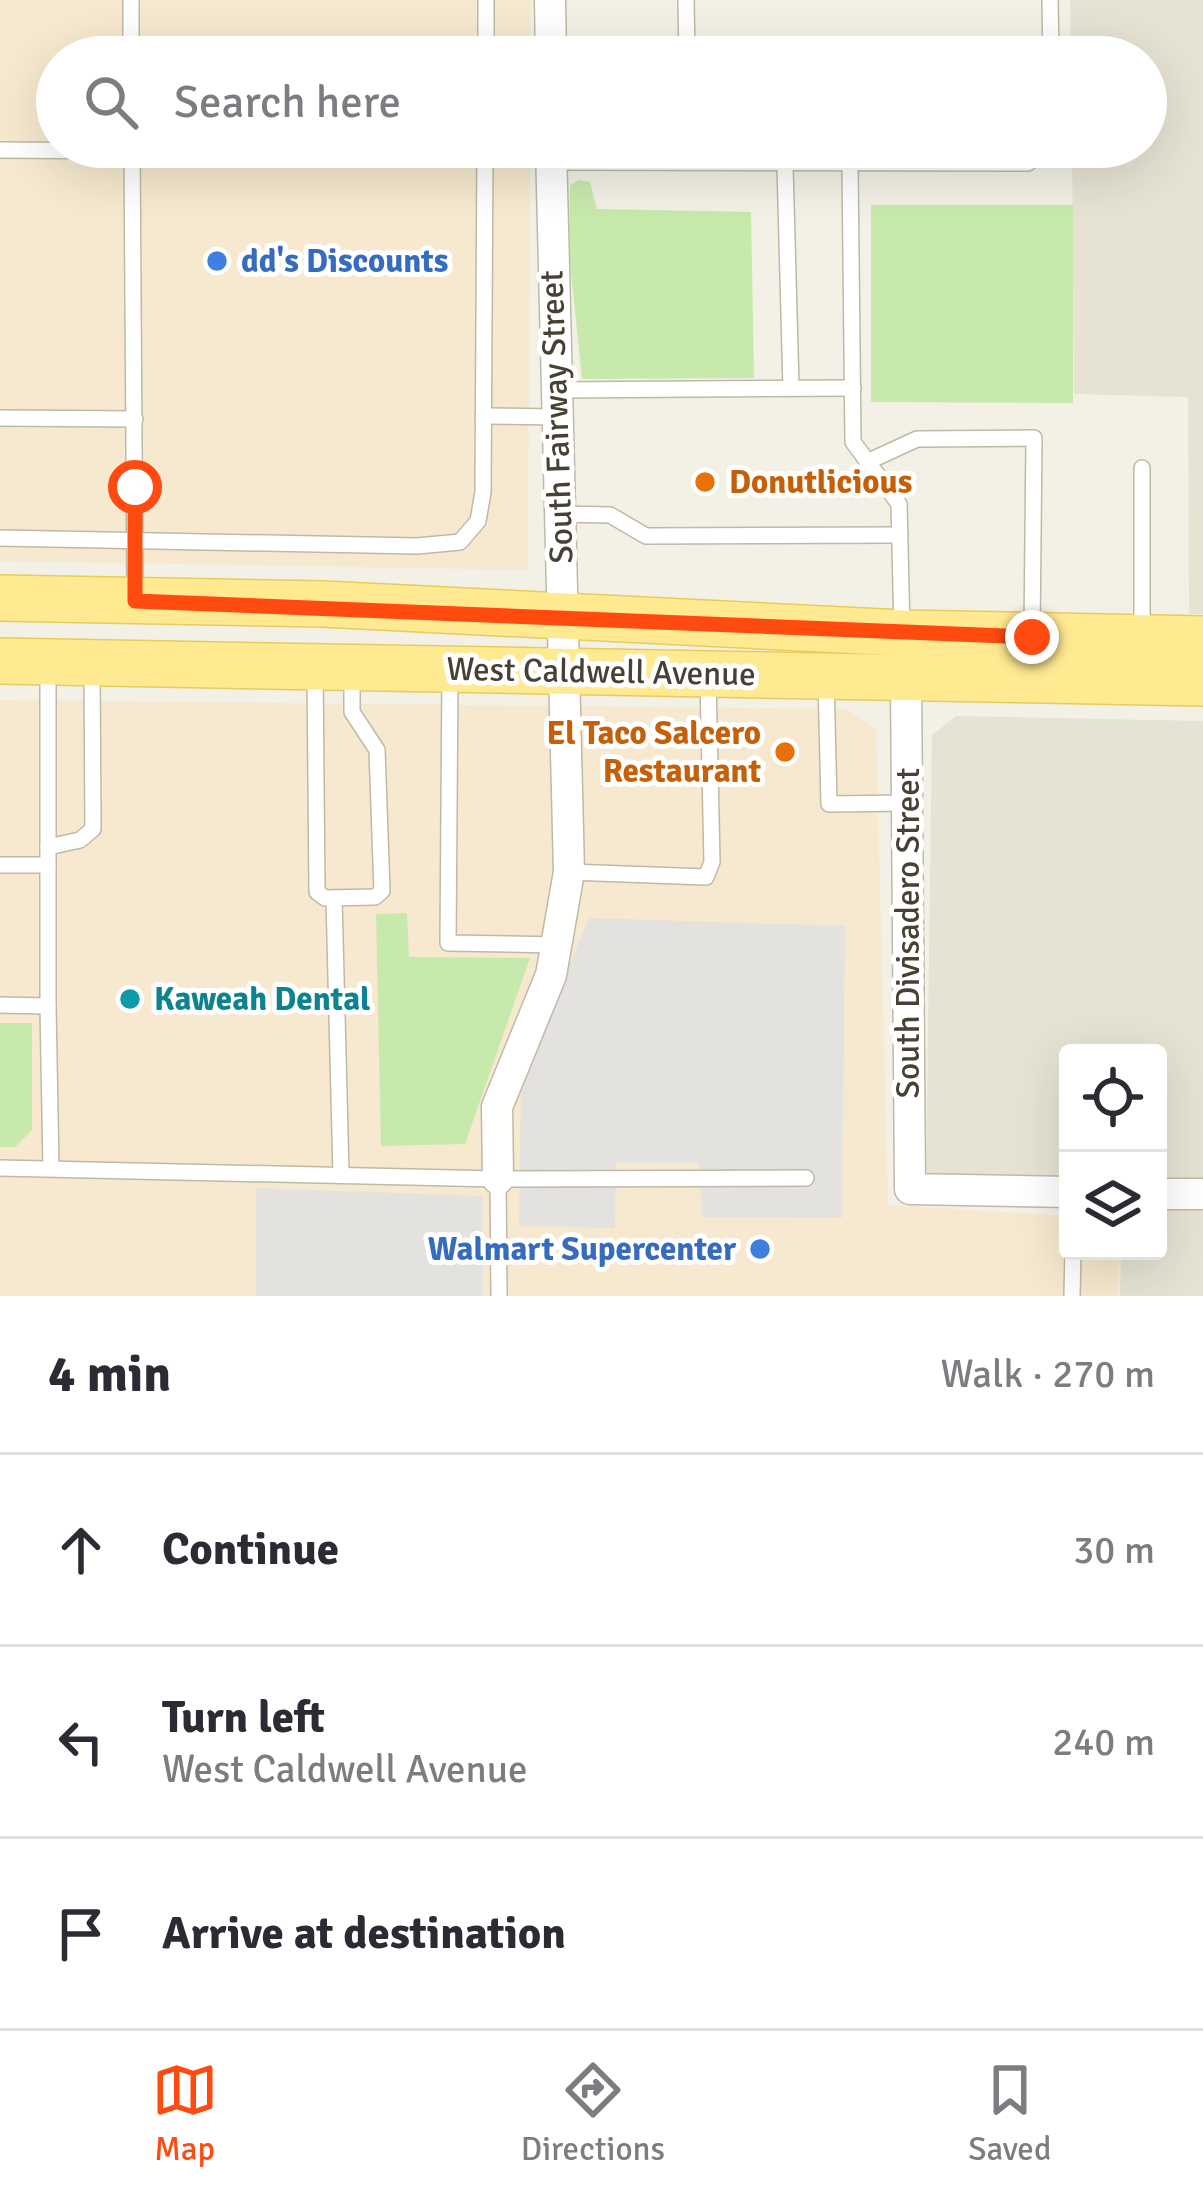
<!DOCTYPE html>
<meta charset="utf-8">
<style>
:root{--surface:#fff;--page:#f2f2f3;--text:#2b2b33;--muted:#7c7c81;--line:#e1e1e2;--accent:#ff4a10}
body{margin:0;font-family:Signika,sans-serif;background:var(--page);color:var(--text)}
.controls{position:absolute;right:36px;bottom:36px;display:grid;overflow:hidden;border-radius:12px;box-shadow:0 12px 48px #0002}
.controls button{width:108px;height:108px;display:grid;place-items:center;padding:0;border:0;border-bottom:3px solid var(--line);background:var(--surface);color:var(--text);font:60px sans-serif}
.stop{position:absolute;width:36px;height:36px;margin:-27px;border:9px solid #ff4a10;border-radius:50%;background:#fff}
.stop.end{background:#ff4a10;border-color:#fff;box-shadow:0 3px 12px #0008}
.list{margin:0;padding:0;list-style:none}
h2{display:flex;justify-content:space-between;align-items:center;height:156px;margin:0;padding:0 48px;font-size:51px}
h2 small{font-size:39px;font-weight:400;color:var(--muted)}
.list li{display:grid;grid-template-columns:78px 1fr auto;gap:36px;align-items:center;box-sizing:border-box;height:192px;padding:0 48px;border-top:3px solid var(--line)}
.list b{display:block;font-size:45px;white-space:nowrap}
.list p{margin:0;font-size:39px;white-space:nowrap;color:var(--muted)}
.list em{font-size:39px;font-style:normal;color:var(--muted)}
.icon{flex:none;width:66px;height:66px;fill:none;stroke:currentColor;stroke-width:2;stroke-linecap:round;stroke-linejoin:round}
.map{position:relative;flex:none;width:1203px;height:1296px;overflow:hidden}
.search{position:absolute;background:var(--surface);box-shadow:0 12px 48px #0002;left:36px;right:36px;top:36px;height:132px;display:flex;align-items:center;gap:30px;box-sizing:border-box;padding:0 42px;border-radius:66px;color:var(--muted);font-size:45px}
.sheet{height:732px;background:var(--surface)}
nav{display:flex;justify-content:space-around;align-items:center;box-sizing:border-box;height:168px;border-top:3px solid var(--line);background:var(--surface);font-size:33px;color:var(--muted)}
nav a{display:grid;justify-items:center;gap:6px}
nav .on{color:var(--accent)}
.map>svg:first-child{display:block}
.residential{fill:#e7e3d3}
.commercial{fill:#f6e9cf}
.green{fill:#c8e9ac}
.parking{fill:#e4e2de}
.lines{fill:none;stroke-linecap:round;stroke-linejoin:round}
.lane-casing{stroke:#bfb9a7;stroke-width:18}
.street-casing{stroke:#bfb9a7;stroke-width:33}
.primary-casing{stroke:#e8cb5e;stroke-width:48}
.lane{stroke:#fff;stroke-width:15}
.street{stroke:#fff;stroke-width:30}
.primary{stroke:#ffea92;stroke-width:45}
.route{stroke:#ff4a10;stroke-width:15}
.shop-dot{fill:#3f7fe0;stroke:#fff;stroke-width:4.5}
.food-dot{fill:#e8710a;stroke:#fff;stroke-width:4.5}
.culture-dot{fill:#0f9aa8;stroke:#fff;stroke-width:4.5}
.labels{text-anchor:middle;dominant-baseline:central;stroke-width:10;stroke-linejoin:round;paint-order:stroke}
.shop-label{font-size:33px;font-weight:bold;fill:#366cbe;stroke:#fff;text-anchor:start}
.street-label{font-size:33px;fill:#464134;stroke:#fff}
.food-label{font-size:33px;font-weight:bold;fill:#c56008;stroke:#fff;text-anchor:start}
.culture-label{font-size:33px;font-weight:bold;fill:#0d838f;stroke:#fff;text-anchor:start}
</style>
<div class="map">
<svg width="1203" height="1296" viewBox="0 0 1203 1296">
<rect width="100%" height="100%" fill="#f3f0e5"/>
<g class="residential">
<polygon points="1070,0 1203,0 1203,614 1189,614 1188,397 1074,394 1072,147 1146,147 1146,57 1071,57"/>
<polygon points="956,716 1203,721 1203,1296 1120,1296 1121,1251 1158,1251 1158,1053 1068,1053 1068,1178 926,1177 932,735"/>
</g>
<g class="commercial">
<polygon points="0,0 531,0 530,57 57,57 57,147 530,147 528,570 0,561"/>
<polygon points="0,700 846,709 876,729 888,1205 1068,1216 1068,1251 1119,1251 1118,1296 0,1296"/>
</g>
<g class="green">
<polygon points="579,180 590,182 597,209 751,212 754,378 582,379 569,254 570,185"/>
<polygon points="871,205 1073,205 1073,403 871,402"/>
<polygon points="407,913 409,957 530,958 465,1144 381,1146 376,914"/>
<polygon points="0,1023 32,1023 32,1130 15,1147 0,1147"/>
</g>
<g class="parking">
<polygon points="589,918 845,926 842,1218 702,1217 699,1163 616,1163 615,1228 519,1226 521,1082"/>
<polygon points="256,1188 483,1196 483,1296 256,1296"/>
</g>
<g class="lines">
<g class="lane-casing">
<g id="lane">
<polyline points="131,0 131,57"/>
<polyline points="686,0 687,57"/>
<polyline points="1050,0 1051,57"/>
<polyline points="486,57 486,0"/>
<polyline points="132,147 135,598"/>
<polyline points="0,150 132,151"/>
<polyline points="551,162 1028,163 1047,147"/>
<polyline points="850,165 853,442 899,504 902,630"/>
<polyline points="785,166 791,387"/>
<polyline points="556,390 853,388"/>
<polyline points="483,416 558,417"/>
<polyline points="0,418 135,419"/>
<polyline points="867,462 917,439 1034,438 1032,633"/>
<polyline points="1142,468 1142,634"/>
<polyline points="561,514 610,515 646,536 900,535"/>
<polyline points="0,538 417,546 460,542 478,521 483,492 485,147"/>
<polyline points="48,667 48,1006"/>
<polyline points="315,670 317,892 325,898 375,897 382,891 377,750 352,712 352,674"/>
<polyline points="450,673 448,943 560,945"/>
<polyline points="826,680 829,804 907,803"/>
<polyline points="48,847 80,840 93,829 92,666"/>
<polyline points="0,865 48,865"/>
<polyline points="569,872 706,877 712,862 708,678"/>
<polyline points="334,898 341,1173"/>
<polyline points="0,1005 48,1006 51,1168"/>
<polyline points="0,1168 498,1179 806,1178"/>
<polyline points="498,1179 499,1296"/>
<polyline points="1072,1296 1073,1251"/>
</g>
</g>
<g class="street-casing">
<g id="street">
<polyline points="550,0 551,57"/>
<polyline points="906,678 910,1189 1068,1192"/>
<polyline points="498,1179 497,1107 551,975 569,872 551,147"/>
<polyline points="1158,1194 1203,1194"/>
</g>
</g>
<g class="primary-casing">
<g id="primary">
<polyline points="0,598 323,604 902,633 1203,639"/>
<polyline points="0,661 1203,683"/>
</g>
</g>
<use href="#lane" class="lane"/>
<use href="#street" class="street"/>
<use href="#primary" class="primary"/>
</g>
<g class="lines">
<polyline class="route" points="135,487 135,601 1032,637"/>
</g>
<g class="shop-dot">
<circle cx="217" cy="261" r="12"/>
<circle cx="760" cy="1249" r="12"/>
</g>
<g class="food-dot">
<circle cx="705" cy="482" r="12"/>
<circle cx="785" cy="752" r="12"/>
</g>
<circle class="culture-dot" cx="130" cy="999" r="12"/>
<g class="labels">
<g class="shop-label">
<text x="241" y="261">dd's Discounts</text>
<text x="736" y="1249" text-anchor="end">Walmart Supercenter</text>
</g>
<g class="street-label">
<text transform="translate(557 417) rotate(-92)">South Fairway Street</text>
<text transform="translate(601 672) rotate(1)">West Caldwell Avenue</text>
<text transform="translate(908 933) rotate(-90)">South Divisadero Street</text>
</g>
<g class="food-label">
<text x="729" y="482">Donutlicious</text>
<text x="761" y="733" text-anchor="end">El Taco Salcero<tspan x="761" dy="38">Restaurant</tspan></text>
</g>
<g class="culture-label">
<text x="154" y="999">Kaweah Dental</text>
</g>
</g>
</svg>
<div class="controls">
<button><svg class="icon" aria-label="locate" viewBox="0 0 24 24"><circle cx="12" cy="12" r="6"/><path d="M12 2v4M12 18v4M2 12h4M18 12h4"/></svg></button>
<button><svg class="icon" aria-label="layers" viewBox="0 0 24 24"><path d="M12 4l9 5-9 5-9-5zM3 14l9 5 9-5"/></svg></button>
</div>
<div class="stop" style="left:135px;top:487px"></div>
<div class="stop end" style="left:1032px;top:637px"></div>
<div class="search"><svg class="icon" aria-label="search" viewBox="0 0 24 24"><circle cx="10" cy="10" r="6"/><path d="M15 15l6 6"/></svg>Search here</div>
</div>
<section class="sheet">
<h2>4 min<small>Walk · 270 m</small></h2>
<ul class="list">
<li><svg class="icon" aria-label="ahead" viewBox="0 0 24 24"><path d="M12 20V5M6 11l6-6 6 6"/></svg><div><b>Continue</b></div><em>30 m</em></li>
<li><svg class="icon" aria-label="left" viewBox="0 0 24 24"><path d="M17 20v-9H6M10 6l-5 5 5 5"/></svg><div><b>Turn left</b><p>West Caldwell Avenue</p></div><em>240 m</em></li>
<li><svg class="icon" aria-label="arrive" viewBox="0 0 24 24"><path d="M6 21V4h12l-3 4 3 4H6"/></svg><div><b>Arrive at destination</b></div></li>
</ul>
</section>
<nav>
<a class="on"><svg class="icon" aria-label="map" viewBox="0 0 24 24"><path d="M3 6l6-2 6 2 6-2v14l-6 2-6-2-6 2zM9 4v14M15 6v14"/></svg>Map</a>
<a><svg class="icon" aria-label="directions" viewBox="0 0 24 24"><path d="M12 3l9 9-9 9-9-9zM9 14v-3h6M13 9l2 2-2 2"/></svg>Directions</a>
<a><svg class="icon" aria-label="saved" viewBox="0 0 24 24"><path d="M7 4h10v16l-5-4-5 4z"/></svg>Saved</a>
</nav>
